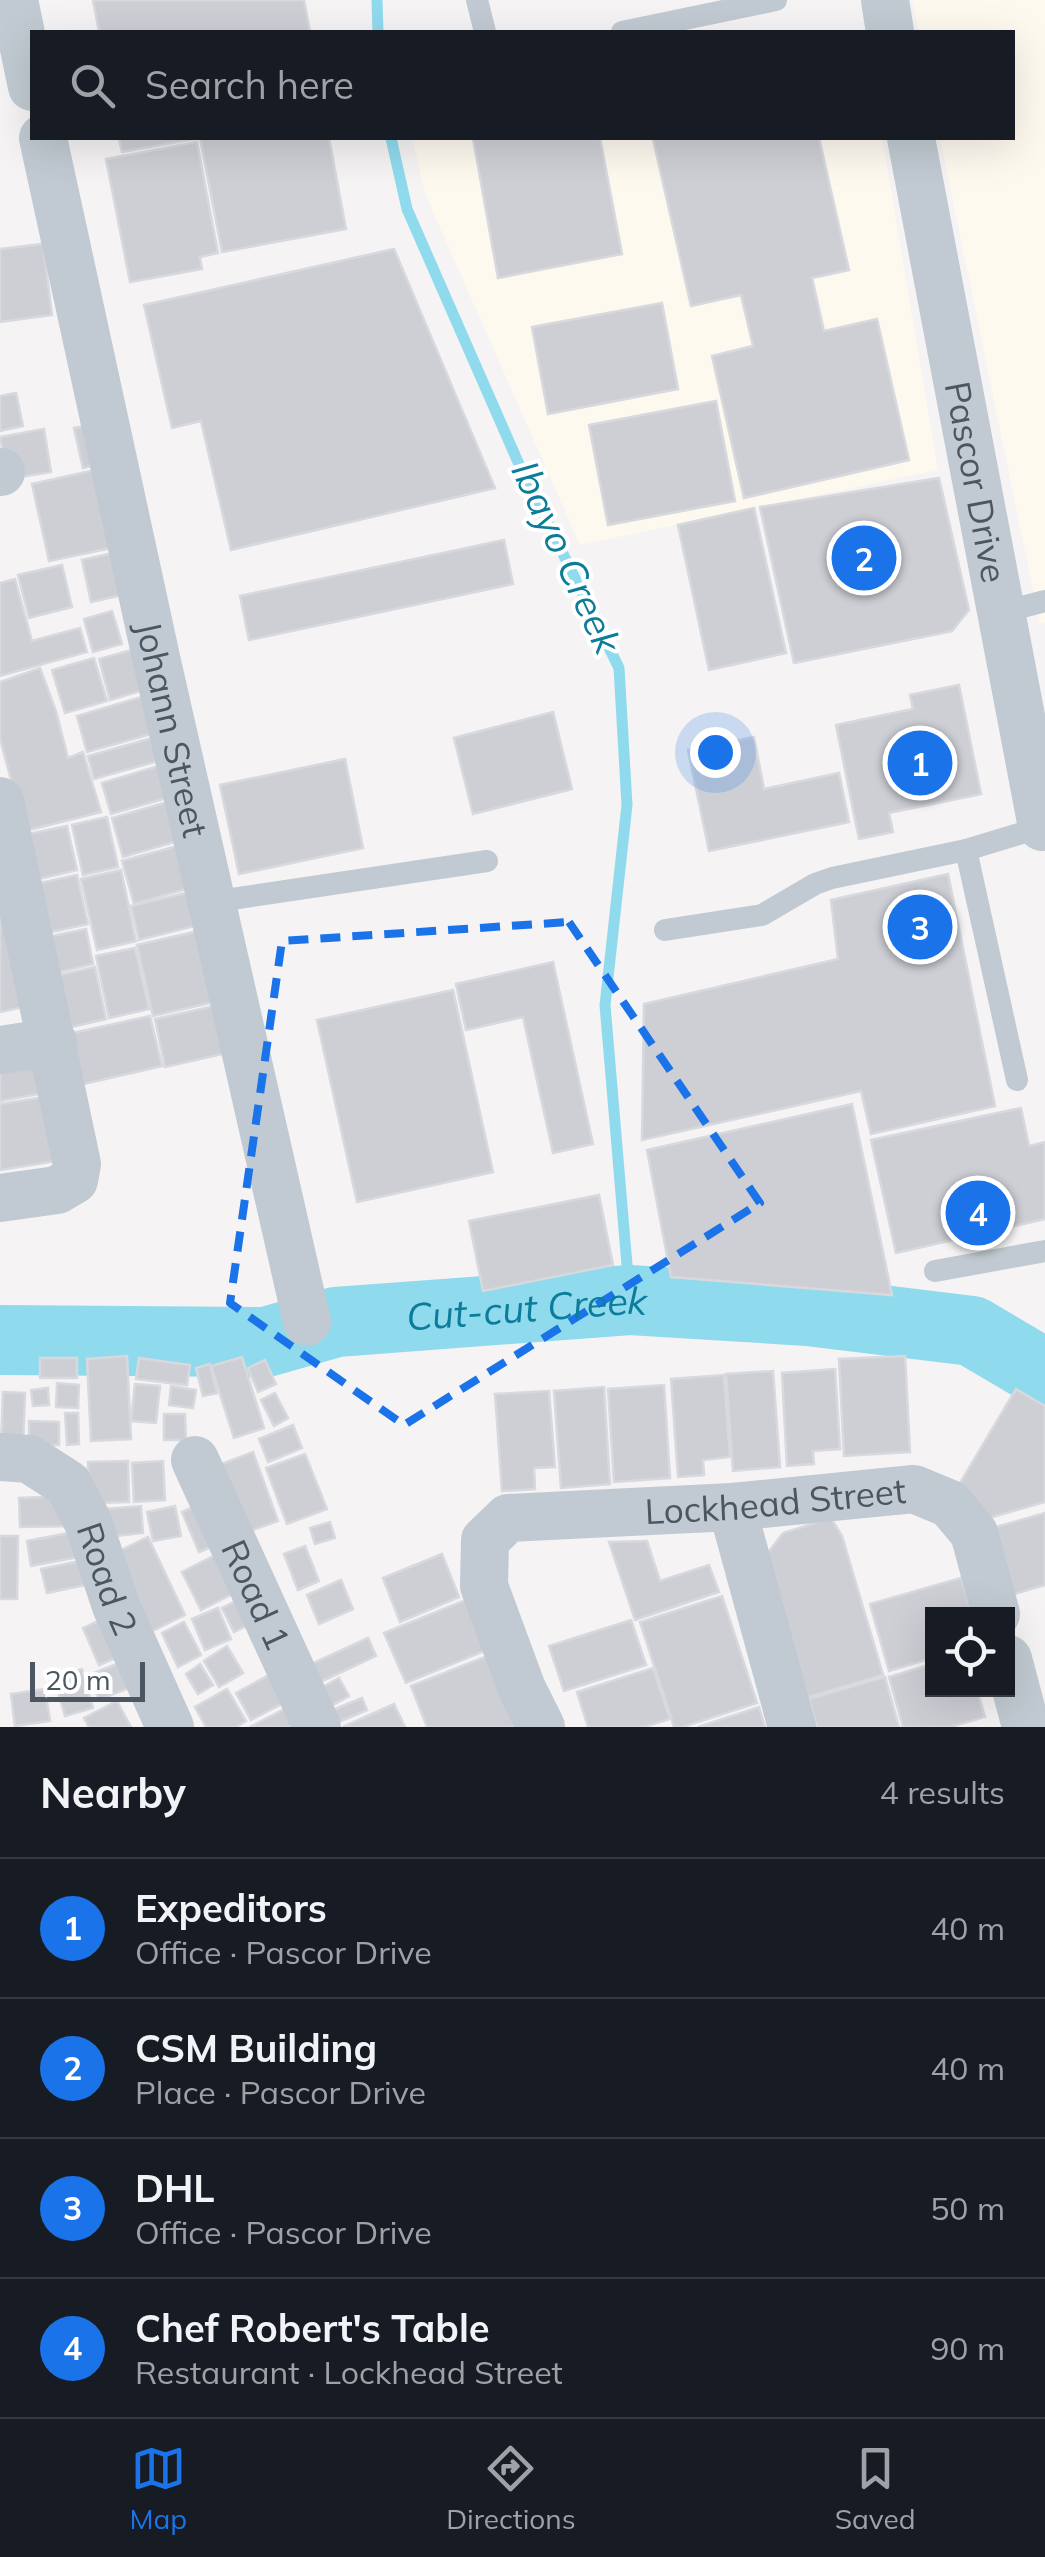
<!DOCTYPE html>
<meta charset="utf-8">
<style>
:root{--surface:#171b24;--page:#20242c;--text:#f1f3f6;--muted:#9ea1a6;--line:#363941;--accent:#1a73e8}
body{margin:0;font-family:Mulish,sans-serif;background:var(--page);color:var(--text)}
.controls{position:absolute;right:30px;bottom:30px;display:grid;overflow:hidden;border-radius:0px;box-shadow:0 10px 40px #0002}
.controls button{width:90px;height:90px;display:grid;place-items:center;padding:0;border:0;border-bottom:2px solid var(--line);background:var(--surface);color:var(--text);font:50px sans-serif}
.scale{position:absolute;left:30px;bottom:25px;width:115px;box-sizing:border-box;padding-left:10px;border:5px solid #4a5661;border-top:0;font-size:28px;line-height:35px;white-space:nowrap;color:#4a5661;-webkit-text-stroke:8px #fff;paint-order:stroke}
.you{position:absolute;left:715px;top:752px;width:35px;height:35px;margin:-25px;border:8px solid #fff;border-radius:50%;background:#1a73e8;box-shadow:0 0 0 15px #1a73e833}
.badge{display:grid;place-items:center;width:65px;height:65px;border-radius:50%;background:var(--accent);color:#fff;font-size:32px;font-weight:700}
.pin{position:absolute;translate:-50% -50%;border:5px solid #fff;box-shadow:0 2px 10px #0006}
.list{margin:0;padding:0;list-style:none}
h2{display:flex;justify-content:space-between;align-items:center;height:130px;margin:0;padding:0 40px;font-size:42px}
h2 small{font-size:32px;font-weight:400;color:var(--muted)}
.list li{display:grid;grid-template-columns:65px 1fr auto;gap:30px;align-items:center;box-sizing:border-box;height:140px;padding:0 40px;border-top:2px solid var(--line)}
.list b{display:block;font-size:38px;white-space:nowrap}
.list p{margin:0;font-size:32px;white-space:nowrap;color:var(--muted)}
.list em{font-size:32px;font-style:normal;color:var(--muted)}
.icon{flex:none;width:55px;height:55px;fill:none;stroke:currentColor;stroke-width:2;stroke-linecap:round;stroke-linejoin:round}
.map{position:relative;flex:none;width:1045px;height:1727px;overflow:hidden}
.search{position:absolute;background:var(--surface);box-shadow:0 10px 40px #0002;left:30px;right:30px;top:30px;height:110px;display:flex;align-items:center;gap:25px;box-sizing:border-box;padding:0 35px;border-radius:0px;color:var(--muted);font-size:38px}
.sheet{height:690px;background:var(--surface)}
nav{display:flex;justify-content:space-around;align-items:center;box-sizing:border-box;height:140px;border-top:2px solid var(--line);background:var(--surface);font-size:28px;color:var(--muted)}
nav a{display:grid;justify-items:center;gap:5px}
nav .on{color:var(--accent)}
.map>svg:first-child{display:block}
.commercial{fill:#fdf9ef}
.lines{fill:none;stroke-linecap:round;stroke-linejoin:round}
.stream{stroke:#90daee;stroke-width:11}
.river{stroke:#90daee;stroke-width:70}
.building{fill:#cdcfd5;stroke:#d7d9de;stroke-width:2.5}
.lane{stroke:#c1cad2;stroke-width:22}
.street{stroke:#c1cad2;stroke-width:48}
.marked{fill:none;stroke:#1a73e8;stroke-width:8;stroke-dasharray:20 12;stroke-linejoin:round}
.labels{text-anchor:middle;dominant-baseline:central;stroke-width:8;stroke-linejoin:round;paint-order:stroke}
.street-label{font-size:35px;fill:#4a5661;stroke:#fff}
.water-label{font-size:38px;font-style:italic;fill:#0c7c9b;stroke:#fff}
</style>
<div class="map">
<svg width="1045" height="1727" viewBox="0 0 1045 1727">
<rect width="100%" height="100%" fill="#f5f3f3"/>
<g class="commercial">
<polygon points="912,0 1045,0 1045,623 1040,624 940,138 1012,138 1012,32 919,32"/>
<polygon points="412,138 882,138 938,470 580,545 426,196"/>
</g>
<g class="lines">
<g class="stream">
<polyline points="377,0 378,32"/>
<polyline points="391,138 407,209 518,462 619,668 627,805 605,1005 630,1300"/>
</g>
<path class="river" id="s1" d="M0 1340 266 1342 336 1322 630 1300 808 1311 972 1331 1045 1374"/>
</g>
<g class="building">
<polygon points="93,0 304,0 310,32 99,32"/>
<polygon points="119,138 329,138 346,229 222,252 200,138 122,152"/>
<polygon points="473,138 600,138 622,254 498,278"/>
<polygon points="658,138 819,138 849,270 812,278 824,331 877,319 909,460 744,498 712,356 753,346 741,295 691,306 653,139"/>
<polygon points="197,142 218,253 200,257 202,269 130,282 106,159"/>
<polygon points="43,244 52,315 0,322 0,249"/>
<polygon points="394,249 495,488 231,550 201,421 172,428 144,305"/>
<polygon points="662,303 678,389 548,414 532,327"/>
<polygon points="16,393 23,426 0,431 0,396"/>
<polygon points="716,401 735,501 608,525 589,425"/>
<polygon points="97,424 104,463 83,468 74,428"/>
<polygon points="44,429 51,472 8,479 0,437"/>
<polygon points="104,468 121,546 49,561 32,484"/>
<polygon points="939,478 969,610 952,631 794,663 760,507"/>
<polygon points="754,508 786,653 709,670 678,525"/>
<polygon points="504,540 513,584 249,640 240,596"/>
<polygon points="122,551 131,593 91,602 82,560"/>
<polygon points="62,565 72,607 29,618 18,575"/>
<polygon points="15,579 32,641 80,628 87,652 0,676 0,583"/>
<polygon points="112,611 122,644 93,652 84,619"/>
<polygon points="142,647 154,687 110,700 99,659"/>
<polygon points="94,658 107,701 65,713 52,670"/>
<polygon points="40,668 56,711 68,758 83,752 101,812 25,831 0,739 0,682"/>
<polygon points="959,685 981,794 889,813 893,832 859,839 836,725 913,709 910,695"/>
<polygon points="148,695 159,732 87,752 77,716"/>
<polygon points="553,712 572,789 473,814 454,738"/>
<polygon points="159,736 165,759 94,779 88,756"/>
<polygon points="754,737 764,789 839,773 849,822 709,851 688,750"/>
<polygon points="345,759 363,848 239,874 220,785"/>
<polygon points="165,764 174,796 111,814 102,783"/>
<polygon points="174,800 185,839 123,857 112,818"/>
<polygon points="107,817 118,867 83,875 72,825"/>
<polygon points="67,826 77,870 34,880 24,835"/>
<polygon points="181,845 193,887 134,904 122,861"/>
<polygon points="121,870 136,941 97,950 81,879"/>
<polygon points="948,874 995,1106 871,1134 861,1091 642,1140 644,1004 838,959 831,900"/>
<polygon points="77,875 88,924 42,934 31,885"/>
<polygon points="194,891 202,924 139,940 131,906"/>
<polygon points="0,896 23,1007 0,1012"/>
<polygon points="86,929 93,964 51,974 43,938"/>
<polygon points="198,931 214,1002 153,1016 137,945"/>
<polygon points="135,948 149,1009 109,1018 96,956"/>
<polygon points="553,962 593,1144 553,1153 523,1017 466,1030 456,984"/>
<polygon points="95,967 106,1019 63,1029 51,977"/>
<polygon points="453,990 493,1172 357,1202 317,1020"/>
<polygon points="224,1004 235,1051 165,1067 155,1019"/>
<polygon points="150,1016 162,1066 75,1086 64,1035"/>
<polygon points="37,1056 44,1093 0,1101 0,1062"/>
<polygon points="45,1097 56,1161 0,1170 0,1104"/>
<polygon points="852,1104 892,1295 671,1277 647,1150"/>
<polygon points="1021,1108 1029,1146 1045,1142 1045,1219 896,1253 871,1140"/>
<polygon points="599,1195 613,1265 483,1291 469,1221"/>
<polygon points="127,1356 131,1439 91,1441 87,1359"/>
<polygon points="905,1356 910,1452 844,1456 839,1359"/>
<polygon points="242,1357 264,1428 234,1438 211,1366"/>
<rect x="40" y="1358" width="37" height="20"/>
<polygon points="139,1358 190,1365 187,1385 136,1379"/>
<polygon points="265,1360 276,1384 258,1392 248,1368"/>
<polygon points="210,1364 217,1393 203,1396 196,1368"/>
<polygon points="835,1369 840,1449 813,1451 814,1464 787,1466 782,1373"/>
<polygon points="773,1371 780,1467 733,1471 726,1374"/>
<polygon points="724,1375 730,1457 703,1460 704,1475 678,1477 671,1379"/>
<polygon points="57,1383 79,1385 78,1408 56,1407"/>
<polygon points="135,1384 160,1386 156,1423 131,1421"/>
<polygon points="664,1385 670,1478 614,1482 608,1389"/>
<polygon points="171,1386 196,1390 193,1408 169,1405"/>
<polygon points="604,1387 610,1484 561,1488 554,1391"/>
<polygon points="48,1388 49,1405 33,1406 31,1390"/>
<polygon points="1016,1389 1045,1406 1045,1502 978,1521 954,1493"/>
<polygon points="549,1391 555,1467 534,1468 535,1489 502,1491 495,1394"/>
<polygon points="3,1392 25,1393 23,1445 1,1445"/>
<polygon points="275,1393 288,1418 274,1426 261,1400"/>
<polygon points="65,1413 78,1413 79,1444 67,1445"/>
<polygon points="164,1414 185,1414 186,1440 164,1440"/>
<polygon points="29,1421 59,1422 59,1445 29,1445"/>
<polygon points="293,1425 302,1448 268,1462 259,1439"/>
<polygon points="253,1452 278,1521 244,1533 219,1465"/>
<polygon points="305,1454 327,1509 287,1524 266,1468"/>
<polygon points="128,1461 129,1502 89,1503 88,1462"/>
<polygon points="163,1461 165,1500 134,1502 132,1463"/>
<polygon points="72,1496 73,1526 20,1527 19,1498"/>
<polygon points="205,1502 223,1542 199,1552 182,1512"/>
<polygon points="141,1506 143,1533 98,1538 95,1510"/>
<polygon points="175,1506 181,1536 153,1541 147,1512"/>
<polygon points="1045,1513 1045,1585 1001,1598 982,1531"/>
<polygon points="831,1518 842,1536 883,1675 802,1699 762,1560 783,1533"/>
<polygon points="330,1522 335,1538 315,1544 310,1528"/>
<polygon points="84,1530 89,1555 31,1566 27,1541"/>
<polygon points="0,1536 18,1536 17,1599 0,1599"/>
<polygon points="148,1537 185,1615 144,1635 107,1557"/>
<polygon points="647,1541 660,1581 709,1565 719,1592 635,1620 609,1542"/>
<polygon points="305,1546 319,1581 298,1590 284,1554"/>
<polygon points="231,1547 250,1585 201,1610 182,1572"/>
<polygon points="442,1554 459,1597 400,1622 383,1578"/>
<polygon points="90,1559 95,1583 47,1593 41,1569"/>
<polygon points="961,1578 972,1614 932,1614 932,1658 889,1671 870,1604"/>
<polygon points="341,1580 353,1609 319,1624 307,1595"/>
<polygon points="248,1595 260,1619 234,1632 222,1608"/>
<polygon points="722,1596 757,1703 683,1727 674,1727 640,1622"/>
<polygon points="473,1597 494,1647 406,1683 384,1633"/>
<polygon points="218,1608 231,1639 205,1650 192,1619"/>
<polygon points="109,1616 125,1654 99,1665 83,1628"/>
<polygon points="631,1620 646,1665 564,1691 549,1646"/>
<polygon points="184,1622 201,1655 178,1667 162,1633"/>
<polygon points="368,1638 376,1656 318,1683 309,1665"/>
<polygon points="227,1646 243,1673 219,1687 204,1661"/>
<polygon points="492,1654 521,1727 427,1727 411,1686"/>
<polygon points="129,1659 139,1684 99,1700 89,1675"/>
<polygon points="200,1664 213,1685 198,1694 186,1674"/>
<polygon points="932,1664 932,1690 977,1690 985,1717 950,1727 903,1727 889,1677"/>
<polygon points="284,1667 299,1695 251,1720 236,1693"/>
<polygon points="653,1668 670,1719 644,1727 588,1727 577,1692"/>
<polygon points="82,1669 93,1708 65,1716 54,1677"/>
<polygon points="885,1677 899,1727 817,1727 809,1699"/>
<polygon points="339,1678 349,1696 329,1707 319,1689"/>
<polygon points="45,1689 50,1721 15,1726 11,1694"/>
<polygon points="227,1689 246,1721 236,1727 206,1727 195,1707"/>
<polygon points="362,1698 367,1710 339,1722 333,1710"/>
<polygon points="117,1701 131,1727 89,1727 84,1718"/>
<polygon points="296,1703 309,1727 250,1727"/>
<polygon points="394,1704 405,1727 343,1727"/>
<polygon points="759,1707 765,1727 698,1727"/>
</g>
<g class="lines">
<g class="lane">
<polyline points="477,0 485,32"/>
<polyline points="622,32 776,0"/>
<polyline points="1000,613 1045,601"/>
<polyline points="966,850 1017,1080"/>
<polyline points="212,902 487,861"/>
<polyline points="665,930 762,915 815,884 832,878 966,850 1042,827 1043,834"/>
<polyline points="935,1271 1045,1251"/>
</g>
<g class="street">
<polyline points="14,0 32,87"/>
<polyline points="885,0 890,32"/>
<path id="s2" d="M43 138 157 662 307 1322"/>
<path id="s3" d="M911 138 1042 827 1045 826"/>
<polyline points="0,472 1,472"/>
<polyline points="0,801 77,1164 74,1180 57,1190 0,1198"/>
<polyline points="0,1050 53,1042"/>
<path id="s4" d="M0 1457 29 1459 68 1484 88 1522 116 1606 170 1727"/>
<path id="s5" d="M195 1460 317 1727"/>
<polyline points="732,1507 792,1727"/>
<polyline points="1008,1659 1026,1727"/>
<path id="s6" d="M541 1727 522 1689 484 1586 485 1540 508 1518 732 1507 914 1489 950 1504 974 1533 996 1614"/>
</g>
</g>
<path class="marked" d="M569 922 760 1203 404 1425 230 1303 282 941Z"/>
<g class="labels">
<g class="street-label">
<text stroke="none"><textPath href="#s3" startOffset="350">Pascor Drive</textPath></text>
<text stroke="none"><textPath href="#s2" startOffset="605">Johann Street</textPath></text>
<text stroke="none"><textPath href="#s6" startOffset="498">Lockhead Street</textPath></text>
<text stroke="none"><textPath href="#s4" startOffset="178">Road 2</textPath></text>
<text stroke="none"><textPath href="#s5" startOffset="148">Road 1</textPath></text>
</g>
<g class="water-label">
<text transform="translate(567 557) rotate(65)">Ibayo Creek</text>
<text stroke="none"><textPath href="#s1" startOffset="530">Cut-cut Creek</textPath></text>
</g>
</g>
</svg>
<div class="controls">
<button><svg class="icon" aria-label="locate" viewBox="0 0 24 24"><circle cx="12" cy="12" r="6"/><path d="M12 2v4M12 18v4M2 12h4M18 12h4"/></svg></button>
</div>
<div class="scale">20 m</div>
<div class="you"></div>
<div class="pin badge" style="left:920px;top:763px">1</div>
<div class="pin badge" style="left:864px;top:558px">2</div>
<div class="pin badge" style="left:920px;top:927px">3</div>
<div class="pin badge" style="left:978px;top:1213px">4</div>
<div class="search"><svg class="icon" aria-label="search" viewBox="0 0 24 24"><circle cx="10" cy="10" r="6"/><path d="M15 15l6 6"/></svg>Search here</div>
</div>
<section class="sheet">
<h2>Nearby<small>4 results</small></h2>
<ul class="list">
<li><span class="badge">1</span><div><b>Expeditors</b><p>Office · Pascor Drive</p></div><em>40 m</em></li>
<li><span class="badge">2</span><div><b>CSM Building</b><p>Place · Pascor Drive</p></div><em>40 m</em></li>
<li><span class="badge">3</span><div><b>DHL</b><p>Office · Pascor Drive</p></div><em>50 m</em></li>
<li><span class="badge">4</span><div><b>Chef Robert's Table</b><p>Restaurant · Lockhead Street</p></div><em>90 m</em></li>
</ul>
</section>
<nav>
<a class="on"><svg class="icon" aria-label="map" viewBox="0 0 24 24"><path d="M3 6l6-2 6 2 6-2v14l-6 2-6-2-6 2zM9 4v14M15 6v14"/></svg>Map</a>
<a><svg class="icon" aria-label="directions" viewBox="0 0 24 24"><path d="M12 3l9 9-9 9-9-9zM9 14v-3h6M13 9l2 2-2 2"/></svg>Directions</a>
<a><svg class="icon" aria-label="saved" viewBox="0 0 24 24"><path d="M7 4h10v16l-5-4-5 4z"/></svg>Saved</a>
</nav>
